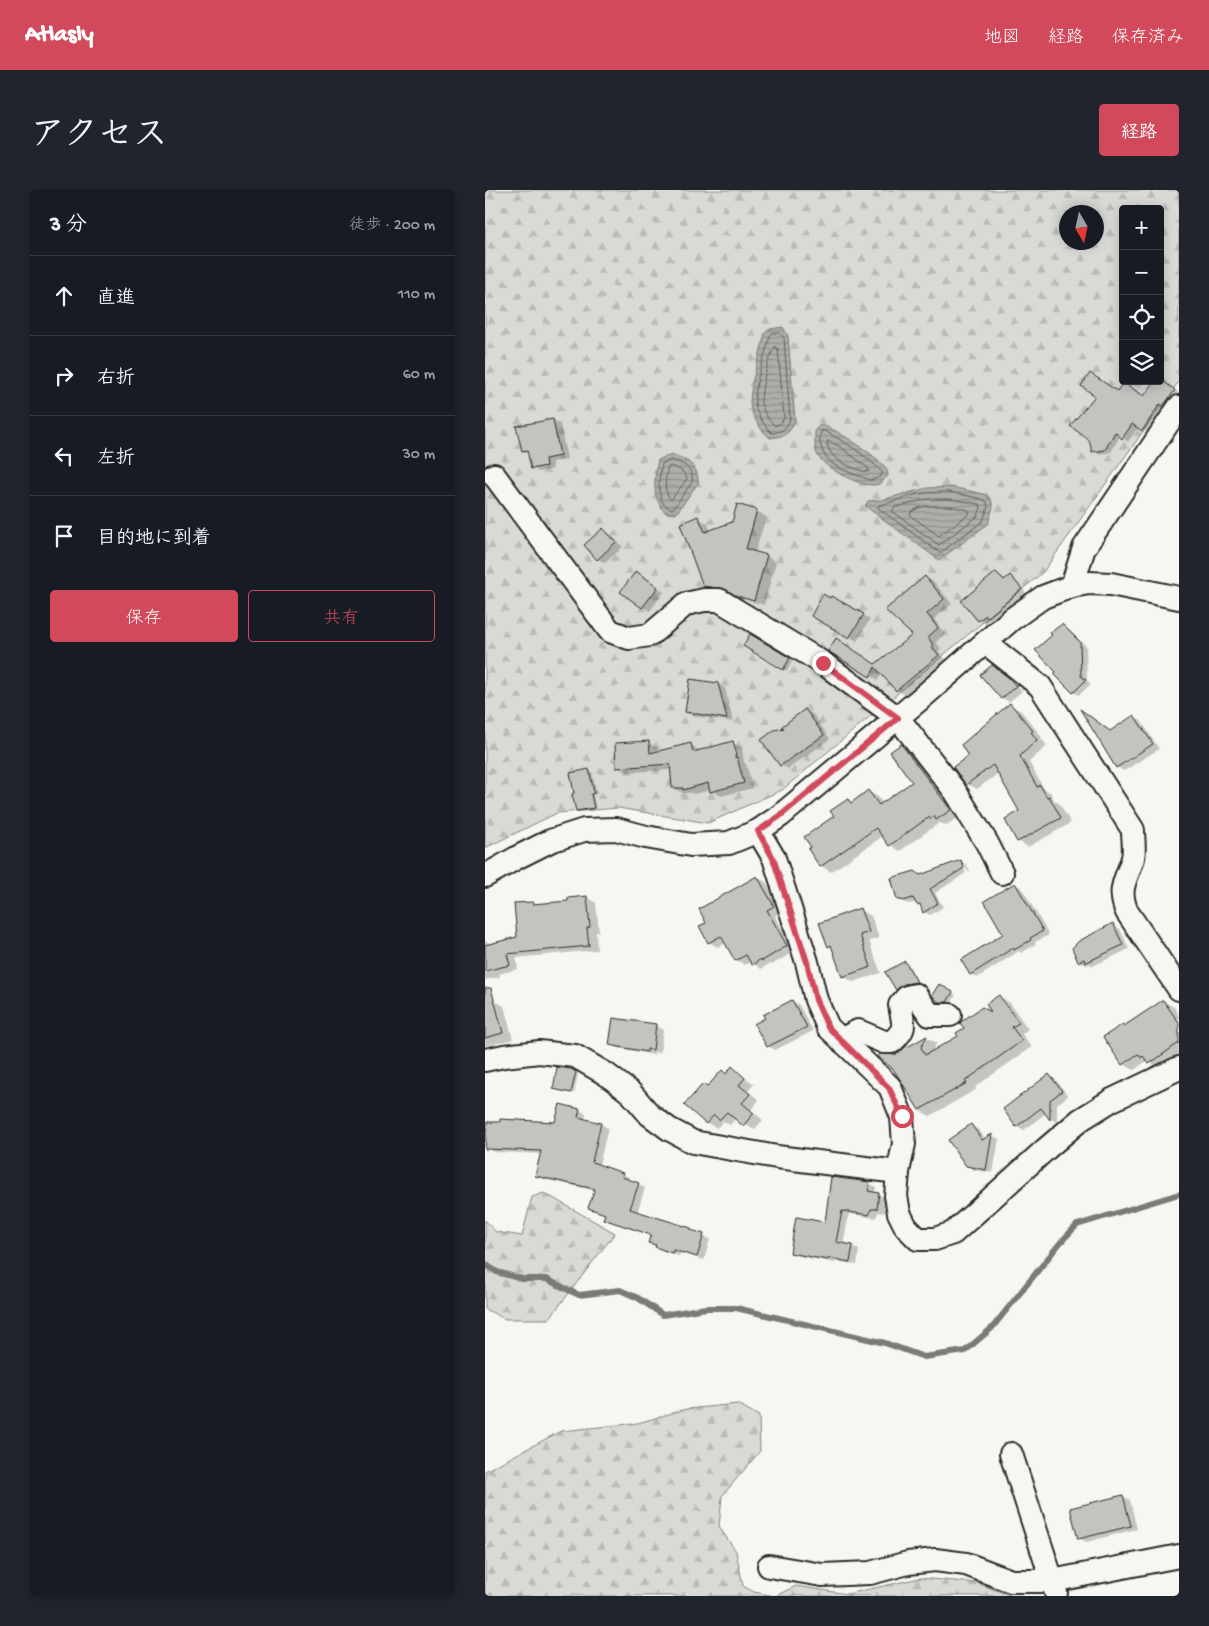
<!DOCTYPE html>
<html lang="ja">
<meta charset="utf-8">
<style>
:root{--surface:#171b24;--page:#20242c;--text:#f1f3f6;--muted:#9ea1a6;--line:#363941;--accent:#d1495b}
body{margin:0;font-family:"Gochi Hand","Klee One",sans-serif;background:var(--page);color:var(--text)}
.controls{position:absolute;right:15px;top:15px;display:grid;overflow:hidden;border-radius:5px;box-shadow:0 2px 12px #0003}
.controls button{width:45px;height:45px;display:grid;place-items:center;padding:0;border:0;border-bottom:1px solid var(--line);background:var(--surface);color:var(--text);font:25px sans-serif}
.compass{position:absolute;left:574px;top:15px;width:45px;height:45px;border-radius:50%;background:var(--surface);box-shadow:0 2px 12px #0003;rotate:171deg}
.stop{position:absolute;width:15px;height:15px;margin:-11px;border:4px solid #d1495b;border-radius:50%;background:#fff}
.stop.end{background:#d1495b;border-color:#fff;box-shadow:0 1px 5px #0008}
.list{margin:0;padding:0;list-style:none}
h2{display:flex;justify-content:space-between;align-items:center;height:65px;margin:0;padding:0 20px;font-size:21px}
h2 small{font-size:16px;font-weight:400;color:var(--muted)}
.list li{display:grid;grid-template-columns:32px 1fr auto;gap:15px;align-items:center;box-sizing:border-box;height:80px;padding:0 20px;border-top:1px solid var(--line)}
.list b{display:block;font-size:19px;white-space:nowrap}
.list em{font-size:16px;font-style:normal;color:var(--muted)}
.actions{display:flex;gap:10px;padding:15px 20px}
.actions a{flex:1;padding:11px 0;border:1px solid var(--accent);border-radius:5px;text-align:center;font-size:18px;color:var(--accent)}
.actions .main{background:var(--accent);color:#fff}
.icon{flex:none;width:28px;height:28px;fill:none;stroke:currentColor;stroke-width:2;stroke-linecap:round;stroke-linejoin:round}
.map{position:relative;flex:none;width:694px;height:1406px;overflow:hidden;border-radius:5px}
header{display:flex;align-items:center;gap:30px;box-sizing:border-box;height:70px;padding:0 25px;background:var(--accent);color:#fff}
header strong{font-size:24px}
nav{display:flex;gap:28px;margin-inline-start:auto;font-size:18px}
.intro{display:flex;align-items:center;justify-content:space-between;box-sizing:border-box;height:120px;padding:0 30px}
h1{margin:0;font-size:35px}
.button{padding:12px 22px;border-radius:5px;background:var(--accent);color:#fff;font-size:18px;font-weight:700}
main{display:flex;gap:30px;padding:0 30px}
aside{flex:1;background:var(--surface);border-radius:5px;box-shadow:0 2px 12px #0003}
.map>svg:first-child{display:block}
.forest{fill:url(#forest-firs);stroke:#828280;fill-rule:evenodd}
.water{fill:url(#water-rules);stroke:#7a7a78}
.shadow{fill:#0003}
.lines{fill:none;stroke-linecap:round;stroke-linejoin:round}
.shore{stroke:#5f5f5e;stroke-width:1}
.stream{stroke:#7a7a78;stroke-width:6}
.building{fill:#c3c3c0;stroke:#2b2b2b}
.minor-casing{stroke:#2b2b2b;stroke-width:26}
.minor{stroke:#f6f6f2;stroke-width:22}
.route{stroke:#d1495b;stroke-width:6}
</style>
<header>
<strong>Atlasly</strong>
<nav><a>地図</a><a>経路</a><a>保存済み</a></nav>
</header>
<div class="intro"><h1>アクセス</h1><a class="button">経路</a></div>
<main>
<aside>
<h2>3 分<small>徒歩 · 200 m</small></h2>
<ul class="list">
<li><svg class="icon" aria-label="ahead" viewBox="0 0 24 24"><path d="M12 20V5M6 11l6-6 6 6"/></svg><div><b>直進</b></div><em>110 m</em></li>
<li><svg class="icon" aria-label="right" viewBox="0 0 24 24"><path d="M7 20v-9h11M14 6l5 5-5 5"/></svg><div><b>右折</b></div><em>60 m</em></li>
<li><svg class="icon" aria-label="left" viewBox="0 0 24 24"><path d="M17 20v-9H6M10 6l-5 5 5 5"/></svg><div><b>左折</b></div><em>30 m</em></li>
<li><svg class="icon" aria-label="arrive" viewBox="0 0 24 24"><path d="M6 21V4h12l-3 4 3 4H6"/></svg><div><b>目的地に到着</b></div></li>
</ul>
<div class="actions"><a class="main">保存</a><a>共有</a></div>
</aside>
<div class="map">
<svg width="694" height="1406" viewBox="0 0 694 1406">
<defs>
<pattern id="forest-firs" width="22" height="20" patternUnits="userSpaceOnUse" patternTransform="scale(1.25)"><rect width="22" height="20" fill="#d9d9d5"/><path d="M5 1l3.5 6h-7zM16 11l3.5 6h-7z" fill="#babab7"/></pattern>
<pattern id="water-rules" width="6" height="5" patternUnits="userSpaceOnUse" patternTransform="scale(1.25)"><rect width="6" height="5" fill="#aeaeab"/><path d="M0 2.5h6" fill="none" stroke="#8e8e8b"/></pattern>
</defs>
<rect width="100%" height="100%" fill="#f6f6f2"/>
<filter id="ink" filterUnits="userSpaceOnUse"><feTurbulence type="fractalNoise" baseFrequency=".02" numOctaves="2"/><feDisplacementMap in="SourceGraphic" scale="10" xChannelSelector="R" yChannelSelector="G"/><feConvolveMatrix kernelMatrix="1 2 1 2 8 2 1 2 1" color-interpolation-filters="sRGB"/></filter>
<g filter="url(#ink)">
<g class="forest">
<path d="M0 0H694V191L558 382 297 600 223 633 133 618 72 623 0 658ZM638 19H675V191H638ZM582 22H612V52H582Z"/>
<polygon points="59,1003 130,1043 64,1129 20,1129 0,1119 0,1030 11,1042 37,1046 47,1007"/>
<polygon points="253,1214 274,1226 275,1261 237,1306 234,1337 251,1361 258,1396 269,1402 290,1406 311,1396 362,1404 435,1388 492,1393 527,1406 0,1406 0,1281 76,1241 153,1233 201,1219"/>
</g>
<g class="water">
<path d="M298 137 303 146 310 230C305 244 300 246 285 248 276 241 265 224 265 212 266 189 275 166 280 143L285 139Z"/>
<path d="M335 235C348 236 393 267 401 278 402 280 403 284 403 286 400 288 397 292 394 294 379 300 338 278 332 264 329 256 330 248 330 240Z"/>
<path d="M186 264C201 269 214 275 213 293L191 324 181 323C166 307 169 290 173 270Z"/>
<polygon points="466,297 499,304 506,309 508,317 503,334 454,370 380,316 383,311 396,310 442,298"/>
</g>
<g class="shadow">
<polygon points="679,192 694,203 694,206 663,243 653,237 643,252 635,246 626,262 614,264 608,261 632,202 659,208"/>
<polygon points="68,230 75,234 82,269 67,272 68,279 54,282 47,278 45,264 38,261"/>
<polygon points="253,316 272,321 281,327 270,363 282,366 291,372 279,415 263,410 250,403 228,400 219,395 213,328 222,333 226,341 248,333"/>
<polygon points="118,340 125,344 138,357 120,373 113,369"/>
<polygon points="512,383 521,390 525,387 531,391 542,404 511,430 507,428 501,434 494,430"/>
<polygon points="158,386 179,402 165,421 137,402"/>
<polygon points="441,388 449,392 467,414 449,429 460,444 451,452 456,459 453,461 462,470 420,505 412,500 397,483 393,490 345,460 391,475 428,445"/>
<polygon points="347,407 385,429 372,451 327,425"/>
<polygon points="577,435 583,439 601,456 602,490 606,494 594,505 588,502 572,483"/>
<polygon points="265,446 307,471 302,481 260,455"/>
<polygon points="508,476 531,494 537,501 524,512 517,508"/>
<polygon points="232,494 240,498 248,532 208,526 201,522"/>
<polygon points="525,515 536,521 557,547 556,548 562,556 544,572 559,599 565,602 570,611 574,613 586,633 543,657 533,651 535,621 514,583 492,599 482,594 485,566"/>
<polygon points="320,520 328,524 345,549 303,579 296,575 300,538"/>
<polygon points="649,527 656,531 674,559 639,581 632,577"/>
<polygon points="163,553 173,558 173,562 205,554 215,561 248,553 257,558 259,572 261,574 268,598 236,606 226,600 209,604 206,603 198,603 188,598 187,580 142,582 132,577"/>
<polygon points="416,555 426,561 475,626 462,635 454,633 415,661 405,655 398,646 346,682 336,676 351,626 363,610 368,613 383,601 393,607 398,614 429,593"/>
<polygon points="104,580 107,582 112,604 108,605 111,619 95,622 92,621"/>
<polygon points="476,672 482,675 485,681 483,682 479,675 477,675 481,683 450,703 458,717 445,725 439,722 437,716 432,712 425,714 420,713 413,710 437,686"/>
<polygon points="272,687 281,692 298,721 290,726 310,761 287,775 284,774 276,779 266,772 260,775 251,770 241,753 233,757 224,752 223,733"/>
<polygon points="530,694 537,698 564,745 550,752 551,754 536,763 534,761 492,788 486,784 520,744"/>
<polygon points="102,707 111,713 114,742 111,742 112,760 31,768 33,779 14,784 15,787 0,790 0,751 7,754 34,748 48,713 52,715 84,712"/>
<polygon points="375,720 386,726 394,748 384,751 396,783 368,792 358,786 348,758 344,756"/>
<polygon points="627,735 635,739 644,759 608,776 605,774 601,775 594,771"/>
<polygon points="420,772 423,774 434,794 423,795 415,801 412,799"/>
<polygon points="455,796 471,805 466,813 457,813 454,811"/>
<polygon points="514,807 525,813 543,839 537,844 547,857 490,897 492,899 445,926 434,920 412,865 442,848 452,853 447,862 509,825"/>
<polygon points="8,810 19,816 28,849 0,856 0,812"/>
<polygon points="307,811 314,815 328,841 290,860 283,856 282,829"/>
<polygon points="678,811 689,817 694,825 694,866 675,879 663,870 649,880 638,874 638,835 641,837"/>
<polygon points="129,830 171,835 178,840 175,863 169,862 169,865 133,858 126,854"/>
<polygon points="247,878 269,894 263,901 274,910 266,920 278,930 269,940 251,928 245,935 238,931 232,938 222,933 223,898 242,885"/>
<polygon points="85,880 93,884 89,904 69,899"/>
<polygon points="564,886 571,890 583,906 572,914 572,932 566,929 561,923 539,940 532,936"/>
<polygon points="94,920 101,924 100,930 116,934 123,938 114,975 138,984 145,988 144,990 160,998 152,1023 206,1040 225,1049 219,1070 196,1063 194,1066 178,1061 165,1052 167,1046 127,1032 120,1028 121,1025 105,1018 111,1001 59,989 52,985 57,964 9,962 2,958 71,933"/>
<polygon points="486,936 494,940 500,949 507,945 514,949 508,983 489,980 481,975"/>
<polygon points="384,993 391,997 390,1003 401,1008 399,1023 393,1022 391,1028 364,1024 358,1055 367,1056 374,1060 372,1075 351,1071 350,1073 313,1066 306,1062 341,1034"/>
<polygon points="638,1306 645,1310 652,1339 601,1352 594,1348"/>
</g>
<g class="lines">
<g class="shore">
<path d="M288 143H295L299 148 305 229C302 238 297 242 287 243 280 237 270 222 270 212 269 193 280 166 285 146Z"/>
<path d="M290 157 293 159 299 228 296 233 290 236C284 231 277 220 276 212 276 199 283 167 290 157Z"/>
<path d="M337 241H340C360 252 381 265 397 282V285C395 286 393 288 390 289 385 291 380 288 375 286 359 281 340 274 336 256 334 250 334 245 337 241Z"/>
<path d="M343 251 354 256 383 278 384 281 381 282C365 277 345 271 342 253Z"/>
<path d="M186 270C198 273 209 278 207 292L188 319C169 316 174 286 177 274Z"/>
<path d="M186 276C193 279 200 281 202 289L186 310C178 302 180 289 183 278Z"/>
<path d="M465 302 497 309 502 312 503 317 498 331 455 363 393 318 394 315C406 313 417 308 429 305 441 302 453 302 465 302Z"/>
<polygon points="443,309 465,309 494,314 496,317 493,326 454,355 407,321 409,318"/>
<polygon points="444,316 464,316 483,320 485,323 454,346 425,325 426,322 433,318"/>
</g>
<polyline class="stream" points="0,1074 12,1082 37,1089 61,1089 94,1105 135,1100 153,1108 178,1125 221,1118 251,1118 400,1153 439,1167 480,1161 507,1138 575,1053 592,1035 694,1004"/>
</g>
<g class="building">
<polygon points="605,183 632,201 638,192 659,206 670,191 675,191 675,189 690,200 678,216 675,214 657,241 647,234 637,249 630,242 620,260 607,262 604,250 585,236 610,206 596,196"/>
<polygon points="68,229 75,266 60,269 61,276 46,279 42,260 37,261 31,236"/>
<polygon points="252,314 272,320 261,359 282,365 269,411 252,406 240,399 218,396 195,334 213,326 220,342 247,332"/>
<polygon points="118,338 131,352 112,370 99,355"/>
<polygon points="151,381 173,397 157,418 135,402"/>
<polygon points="511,382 519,390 525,385 537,399 503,427 501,425 493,431 476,411"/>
<polygon points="440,386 459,409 442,424 453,438 443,447 448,455 446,456 454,465 411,501 390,477 385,487 343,461 351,448 390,474 427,445 400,420"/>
<polygon points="338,404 345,408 346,406 379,424 364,448 326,426"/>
<polygon points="577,434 595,452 596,486 601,490 588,503 569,484 571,482 550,460 567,445 565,443"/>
<polygon points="265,444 305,468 298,480 258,456"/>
<polygon points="507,475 524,488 531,496 516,509 495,485"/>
<polygon points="205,489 233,493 242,529 200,522"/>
<polygon points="525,513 548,541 546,542 552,550 535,566 552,597 555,595 562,607 564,606 576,628 532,652 520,630 534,621 508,575 481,595 468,577 483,566 476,555"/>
<polygon points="320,519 339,545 295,576 276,550 289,540 299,538 296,537"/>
<polygon points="595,519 625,541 649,525 668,554 631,578"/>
<polygon points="164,551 165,563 206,553 208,562 248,551 251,562 250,568 252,567 259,593 225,602 223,593 198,600 198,598 187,598 185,574 131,578 130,553"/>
<polygon points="416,554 466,620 451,630 449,626 445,629 444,627 404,656 391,638 335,677 323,659 326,657 319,647 349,626 345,621 363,609 366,613 383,600 394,615 427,592 405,562"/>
<polygon points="104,579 109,603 106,604 109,618 91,621 87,604 89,603 85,583"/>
<polygon points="476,670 479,678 445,699 453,713 438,723 435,714 432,715 428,708 418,711 417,710 412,710 406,688 430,681 435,685"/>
<polygon points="272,686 289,716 282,720 302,756 277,771 276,769 267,775 261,765 250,771 236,746 223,753 214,736 221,733 214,719"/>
<polygon points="530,693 558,741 545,748 546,750 529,760 528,758 485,785 476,770 518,744 499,711"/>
<polygon points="102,706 105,737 102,738 104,756 22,764 25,775 0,781 0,755 32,747 29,713 48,712 48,714 83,711 83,708"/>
<polygon points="375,718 384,742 375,745 386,777 357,787 346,755 343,757 334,733"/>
<polygon points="628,733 638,755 600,773 599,769 593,772 587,758 594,751"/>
<polygon points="420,771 432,792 419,794 411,800 400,782"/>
<polygon points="454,794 468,802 462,812 453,812 447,805"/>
<polygon points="0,798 6,798 18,843 0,848"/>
<polygon points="514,805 534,833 527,837 537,851 480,891 482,893 434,920 414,888 408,879 392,866 395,864 412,864 423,855 424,856 442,846 436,857 440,865 473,846 471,843 479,838 475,833 477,831 497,817 506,822 501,814"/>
<polygon points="307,810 322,837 282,857 269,834 280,828 278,825"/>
<polygon points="678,810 694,833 694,853 664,874 658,866 656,868 653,864 637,875 618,847 638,834 639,836"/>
<polygon points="128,828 171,834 168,860 162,859 162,862 124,855"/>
<polygon points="247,876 260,888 254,895 265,904 257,913 269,923 258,936 242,922 234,930 229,925 221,934 199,915 218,894 222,897 237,880 241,884"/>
<polygon points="72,877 86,879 91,882 86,903 68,899"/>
<polygon points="564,884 577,901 565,910 565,930 556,918 531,937 518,919"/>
<polygon points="75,914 95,919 93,927 116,933 107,972 138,983 137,987 154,993 145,1019 206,1038 206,1040 219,1044 212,1067 188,1060 187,1063 170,1057 171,1055 163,1053 166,1045 118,1029 120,1024 103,1018 110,999 50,986 56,961 0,959 2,932 15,932 15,929 70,932"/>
<polygon points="486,934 497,950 507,944 501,980 481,976 463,950"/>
<polygon points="346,987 385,992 383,1001 394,1003 392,1019 386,1019 384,1025 357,1021 351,1052 368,1055 365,1072 344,1068 343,1070 305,1063 311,1027 340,1032"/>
<polygon points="638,1305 646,1336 593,1349 585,1318"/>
</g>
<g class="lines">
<g class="minor-casing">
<g id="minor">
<polyline points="9,285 125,441 144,448 165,445 201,414 219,410 234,410 338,473 413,528 470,601 502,653 517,683"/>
<polyline points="587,396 599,358 694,217"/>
<path d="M501 453 555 496 648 640C648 649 650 660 648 668 641 691 632 698 642 722L694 799"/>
<polyline points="273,641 289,668 322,772 331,810 343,837 405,897 417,927 419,954 413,982 411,1006 414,1023 421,1037 433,1049 450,1049 468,1043 561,959 595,930 627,910 694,878"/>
<polyline points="0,686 33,667 65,651 99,640 131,639 161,647 206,655 244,653 273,641 295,626 441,504 527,429 558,407 587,396 604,393 626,394 694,408"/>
<path d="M358 852 365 845 373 841 399 852H407C423 837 418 835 415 815L422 807 431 805 445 825H465"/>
<polyline points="0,870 19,866 54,862 90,866 121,884 146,903 165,925 184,939 208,952 292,967 413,982"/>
<polyline points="526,1264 571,1403"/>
<polyline points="284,1376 337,1385 385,1383 423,1373 450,1370 481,1374 526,1391 567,1391 694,1366"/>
</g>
</g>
<use href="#minor" class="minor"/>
</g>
</g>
<g class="lines" filter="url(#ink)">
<polyline class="route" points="338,473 413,528 295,626 273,641 288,668 322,772 331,810 343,837 404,898 417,926"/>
</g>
</svg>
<div class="controls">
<button>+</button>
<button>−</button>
<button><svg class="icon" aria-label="locate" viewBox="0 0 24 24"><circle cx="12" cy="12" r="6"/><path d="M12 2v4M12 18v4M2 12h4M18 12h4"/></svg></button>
<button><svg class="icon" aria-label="layers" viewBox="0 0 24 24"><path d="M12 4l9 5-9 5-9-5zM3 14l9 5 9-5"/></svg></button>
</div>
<svg class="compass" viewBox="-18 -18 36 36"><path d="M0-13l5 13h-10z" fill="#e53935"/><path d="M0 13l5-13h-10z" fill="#9ea1a6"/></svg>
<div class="stop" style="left:417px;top:926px"></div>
<div class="stop end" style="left:338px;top:473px"></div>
</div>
</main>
